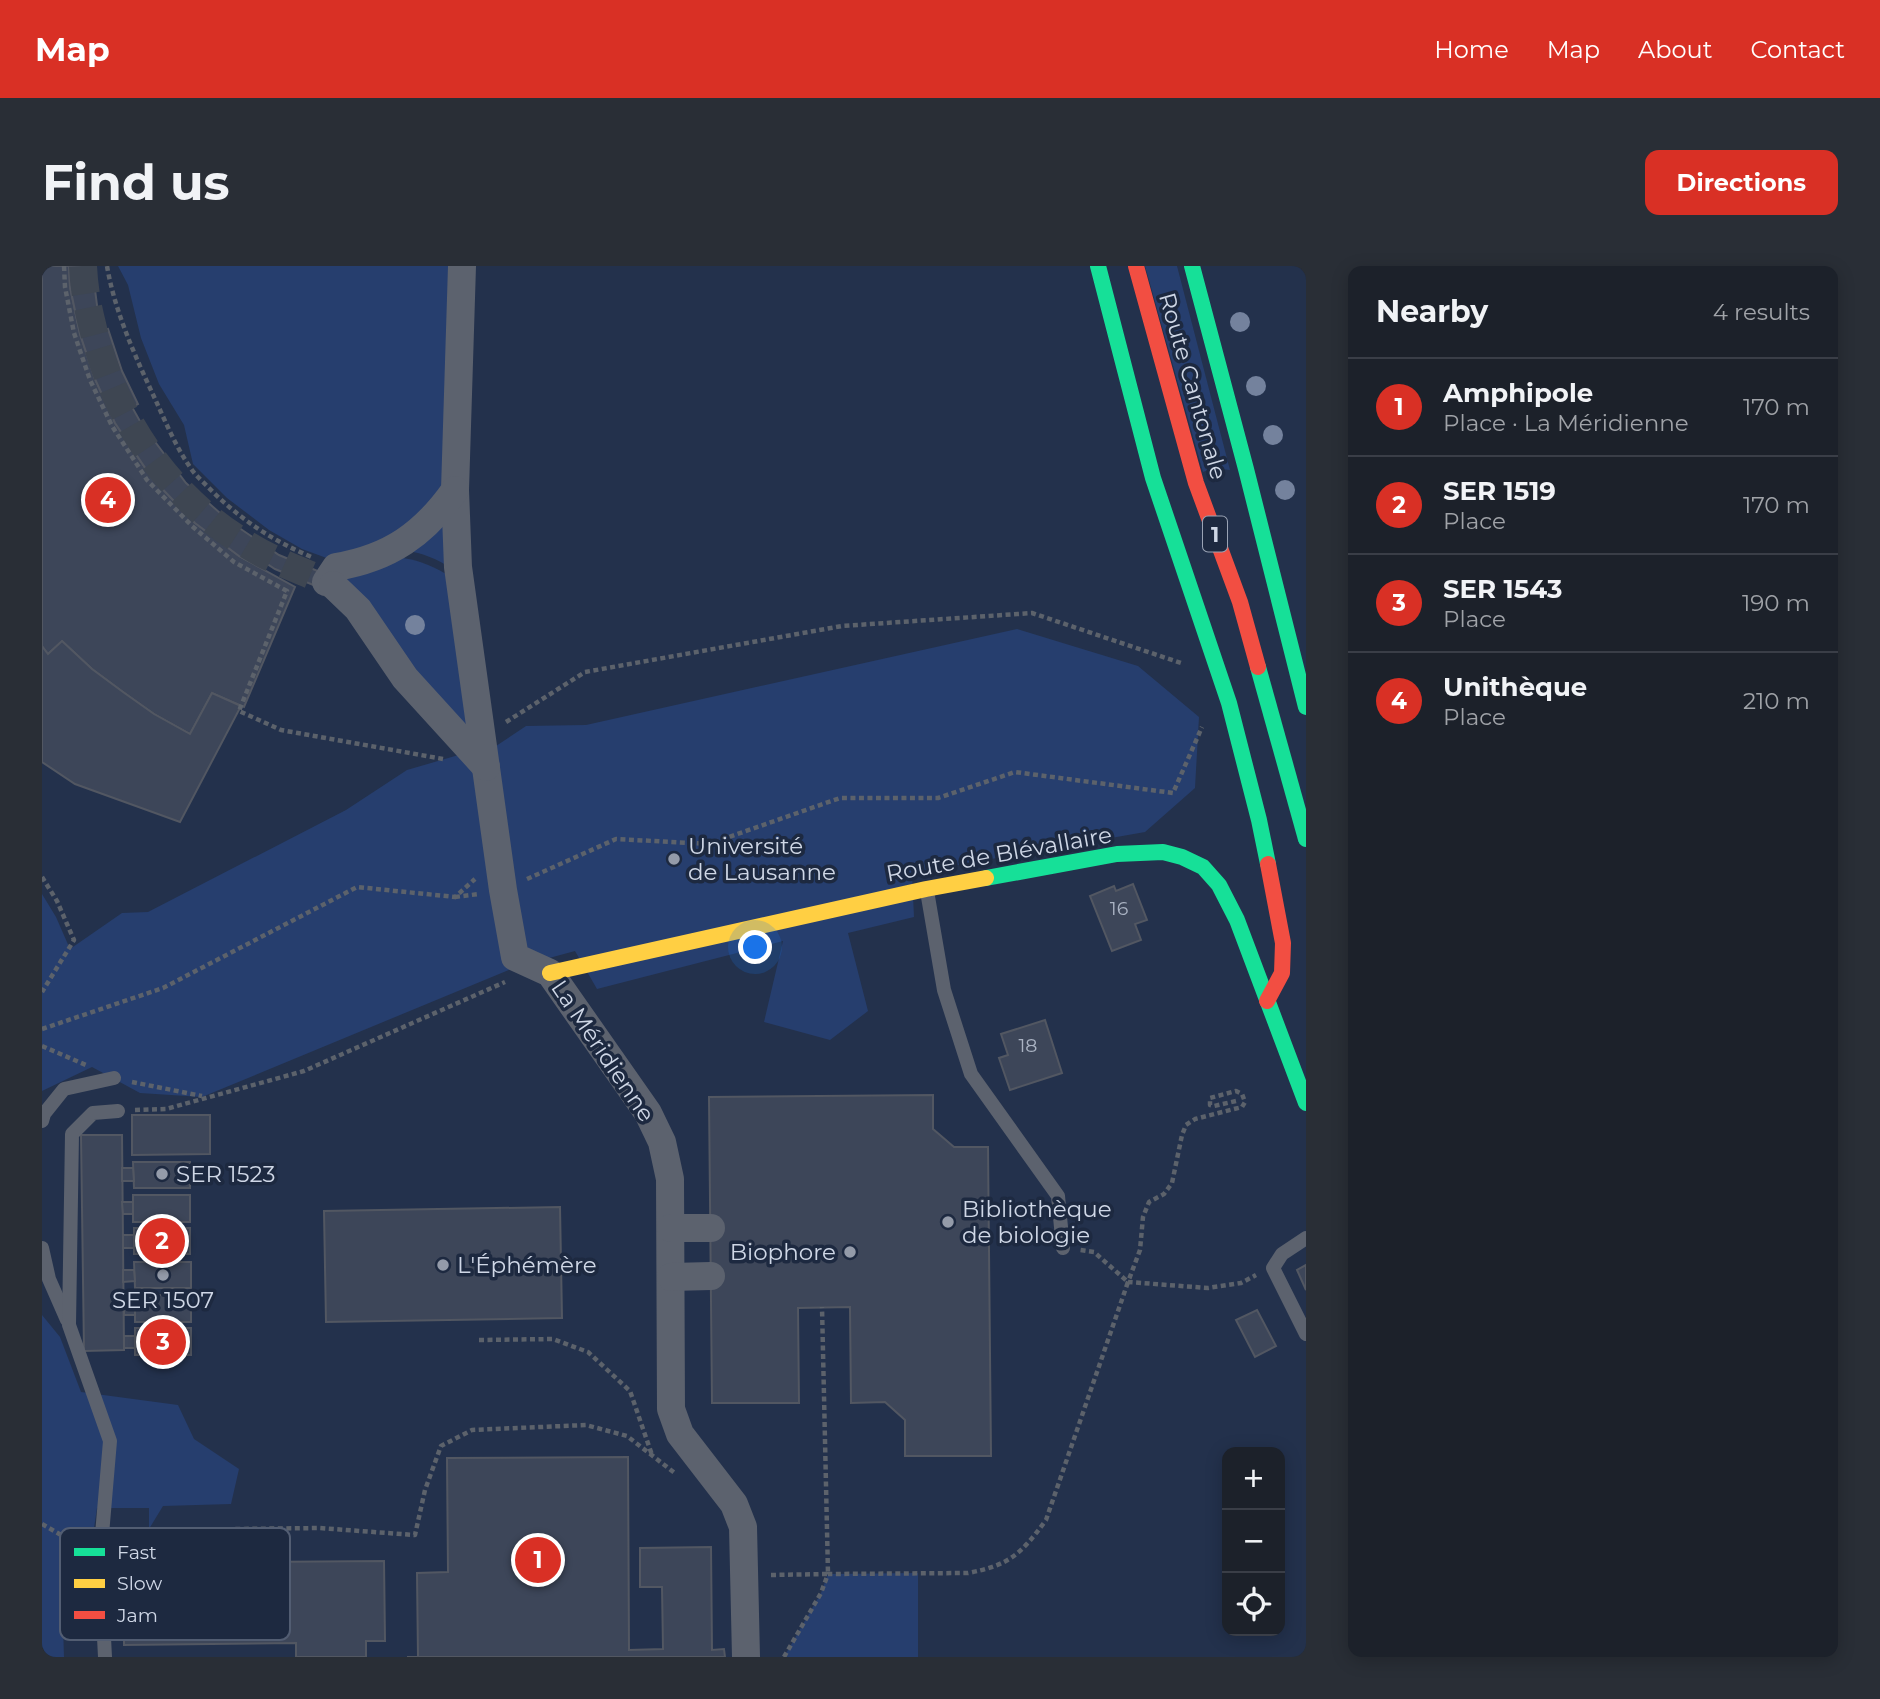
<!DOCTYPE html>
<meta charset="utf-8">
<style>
:root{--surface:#1c212a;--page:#292e36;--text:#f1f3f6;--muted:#a0a3a8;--line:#3a3e47;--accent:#d93025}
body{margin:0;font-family:Montserrat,sans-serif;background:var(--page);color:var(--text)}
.controls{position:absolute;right:21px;bottom:21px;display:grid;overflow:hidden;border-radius:14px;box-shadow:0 4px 18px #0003}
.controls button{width:63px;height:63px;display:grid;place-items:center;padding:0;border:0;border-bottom:2px solid var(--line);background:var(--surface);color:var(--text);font:35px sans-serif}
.you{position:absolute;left:714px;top:682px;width:24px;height:24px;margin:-18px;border:5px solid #fff;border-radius:50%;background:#1a73e8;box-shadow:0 0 0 10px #1a73e833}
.badge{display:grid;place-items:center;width:46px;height:46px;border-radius:50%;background:var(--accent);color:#fff;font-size:23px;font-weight:700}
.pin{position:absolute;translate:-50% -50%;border:4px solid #fff;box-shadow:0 2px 7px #0006}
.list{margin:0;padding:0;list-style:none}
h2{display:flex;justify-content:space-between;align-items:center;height:91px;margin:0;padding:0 28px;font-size:30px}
h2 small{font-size:23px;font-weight:400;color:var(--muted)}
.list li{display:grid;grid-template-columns:46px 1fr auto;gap:21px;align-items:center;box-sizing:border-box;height:98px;padding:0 28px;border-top:2px solid var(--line)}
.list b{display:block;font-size:26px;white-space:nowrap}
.list p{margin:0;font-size:23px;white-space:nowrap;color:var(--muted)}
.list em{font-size:23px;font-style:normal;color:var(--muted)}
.icon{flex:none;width:38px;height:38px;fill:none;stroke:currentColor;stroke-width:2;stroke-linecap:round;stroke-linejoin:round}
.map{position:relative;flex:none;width:1264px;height:1391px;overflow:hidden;border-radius:14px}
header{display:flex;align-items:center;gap:42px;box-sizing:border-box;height:98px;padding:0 35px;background:var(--accent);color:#fff}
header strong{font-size:33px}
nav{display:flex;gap:38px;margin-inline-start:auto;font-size:24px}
.intro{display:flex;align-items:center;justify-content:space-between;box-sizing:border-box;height:168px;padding:0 42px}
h1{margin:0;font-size:49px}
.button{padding:18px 32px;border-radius:14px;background:var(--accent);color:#fff;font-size:24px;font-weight:700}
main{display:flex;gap:42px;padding:0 42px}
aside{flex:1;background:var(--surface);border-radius:14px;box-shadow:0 4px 18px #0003}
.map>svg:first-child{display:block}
.built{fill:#23314c;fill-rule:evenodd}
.green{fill:#263e6e}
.building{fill:#3d4659;stroke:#525762;stroke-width:2}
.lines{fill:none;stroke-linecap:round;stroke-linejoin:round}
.street-tunnel{stroke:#3e4652;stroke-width:28;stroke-dasharray:28 14;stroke-linecap:butt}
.path{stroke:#5c626b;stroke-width:4.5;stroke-dasharray:5 3.5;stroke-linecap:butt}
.lane{stroke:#5c626e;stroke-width:14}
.street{stroke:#5c626e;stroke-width:28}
.fast{stroke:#16e098;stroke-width:16}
.slow{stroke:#ffcf43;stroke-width:16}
.jam{stroke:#f24e42;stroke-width:16}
.tree{fill:#74829d}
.poi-dot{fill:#949ba9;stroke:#1d2940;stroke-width:2.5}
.labels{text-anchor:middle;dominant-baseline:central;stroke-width:7;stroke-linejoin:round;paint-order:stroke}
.number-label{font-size:19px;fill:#aab3c3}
.shield{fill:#1d2940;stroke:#9aa3b4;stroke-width:2}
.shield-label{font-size:21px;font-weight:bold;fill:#cfd7e6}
.street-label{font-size:23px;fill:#cfd7e6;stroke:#1d2940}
.poi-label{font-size:23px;fill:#cfd7e6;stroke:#1d2940;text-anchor:start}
.key{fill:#1d2940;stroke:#525d72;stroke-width:2}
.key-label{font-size:19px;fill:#cfd7e6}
</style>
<header>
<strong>Map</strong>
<nav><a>Home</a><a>Map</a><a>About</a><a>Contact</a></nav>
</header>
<div class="intro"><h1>Find us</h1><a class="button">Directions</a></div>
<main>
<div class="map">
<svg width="1264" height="1391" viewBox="0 0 1264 1391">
<rect width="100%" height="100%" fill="#252c38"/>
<path class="built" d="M0 0H1264V1391H0ZM1185 1186H1238V1365H1185Z"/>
<g class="green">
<polygon points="76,0 413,0 403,215 376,259 290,294 260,283 227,264 185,232 151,198 142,159 117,118 99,72 86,19"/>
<polygon points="1103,0 1135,0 1188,204 1171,202 1161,206"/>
<path d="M400 253 409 302C396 294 380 286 364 285Z"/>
<path d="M361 292C380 295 393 301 409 311L433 478 297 312Z"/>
<polygon points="975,363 1096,400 1157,451 1153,522 1103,566 870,607 872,651 806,667 826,745 788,774 722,756 741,675 555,723 533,685 474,701 160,831 98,827 50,801 0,825 0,628 14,651 28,683 80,647 106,646 304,544 365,504 420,488 451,482 484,460 544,459"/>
<polygon points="0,1049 18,1071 39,1126 136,1139 152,1173 197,1203 189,1238 121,1240 107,1263 107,1242 55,1242 47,1296 19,1297 22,1391 0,1391"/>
<polygon points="876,1307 876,1391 742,1391 779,1327 786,1308"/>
</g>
<g class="building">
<polygon points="0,0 27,0 28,21 38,68 53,113 73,157 110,212 153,257 197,290 253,321 202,441 170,427 148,468 112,448 81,426 50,403 20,375 6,388 0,381"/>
<polygon points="27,0 50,0 56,47 61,64 66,63 80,105 96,138 90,141 99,157 144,217 187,255 237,289 295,313 288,326 233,303 210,288 206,295 197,290 153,257 110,212 73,157 53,113 38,68 28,21"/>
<polygon points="20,375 50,403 81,426 112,448 148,468 170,427 199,440 138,556 33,518 0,496 0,380 6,388"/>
<polygon points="1091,618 1105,654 1093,658 1099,674 1070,685 1048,630 1072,620 1074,625"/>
<polygon points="1003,754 1020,807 968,824 957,792 966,789 959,768"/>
<polygon points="891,829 891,863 912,881 946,881 949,1190 863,1190 863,1154 843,1136 809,1137 808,1041 756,1042 757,1137 670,1137 667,831"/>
<polygon points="90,849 168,849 168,888 90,889"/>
<polygon points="39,869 80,869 82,1084 42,1085"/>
<polygon points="91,896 148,896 148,922 92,922"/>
<polygon points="80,902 91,902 92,915 80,915"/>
<rect x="91" y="929" width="57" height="27"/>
<polygon points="80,936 91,936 91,948 81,948"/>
<polygon points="518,941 520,1052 284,1056 282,945"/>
<rect x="92" y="962" width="56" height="26"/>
<rect x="81" y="969" width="11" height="13"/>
<polygon points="92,996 149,996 149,1022 93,1022"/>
<polygon points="1264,999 1264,1024 1255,1004"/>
<polygon points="81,1004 92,1004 93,1015 81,1016"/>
<rect x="93" y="1029" width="56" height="27"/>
<rect x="82" y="1037" width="11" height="12"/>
<polygon points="1215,1044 1234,1080 1213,1091 1194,1054"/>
<rect x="93" y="1062" width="56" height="27"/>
<rect x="82" y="1070" width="11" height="12"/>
<polygon points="586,1191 587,1384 621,1383 620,1321 598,1321 598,1282 669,1281 670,1384 682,1383 683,1391 365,1391 376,1391 375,1307 406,1306 405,1192"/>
<polygon points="342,1295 343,1375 324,1375 324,1391 254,1391 254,1377 82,1379 82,1353 63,1353 64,1312 79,1312 79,1297"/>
</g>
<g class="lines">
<path class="street-tunnel" d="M41 0C42 20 45 39 50 58 71 150 126 233 209 281 235 297 264 306 291 319"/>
<g class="path">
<polyline points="22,0 23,21 32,67 48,114 70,160 105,214 150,260 192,296 245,325 197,445 239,464 401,493"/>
<path d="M65 0C73 47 94 92 114 135 124 157 134 181 148 201 153 209 160 215 166 221 196 252 232 276 272 292"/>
<polyline points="464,456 543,406 800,360 990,347 1142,398"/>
<polyline points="0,611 15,635 32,674 0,726"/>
<polyline points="485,613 574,573 667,578 798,532 896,532 973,506 1131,527 1160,461"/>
<polyline points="413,631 437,628"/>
<polyline points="0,763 121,722 315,621 413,631 433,613"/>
<polyline points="0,780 44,799"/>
<polyline points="90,816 160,830"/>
<polyline points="1194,835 1172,840 1168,839 1168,832 1194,825 1200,828 1203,836 1200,841 1153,853 1144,859 1140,869 1130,917 1122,928 1107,936 1101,951 1098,984 1086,1016 1166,1022 1199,1017 1214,1009"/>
<polyline points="93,844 124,843 262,805 463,716"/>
<polyline points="437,1074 511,1073 546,1086 588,1125 610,1189"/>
<polyline points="0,1258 40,1281"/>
<polyline points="77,1288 192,1263 278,1262 373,1269 383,1224 399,1180 430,1164 544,1159 585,1170 634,1208"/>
<polyline points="729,1309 786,1308 780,1041"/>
<path d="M742 1391 779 1327 786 1308 926 1307C968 1299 979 1288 1004 1254L1086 1016 1052 986 1038 984"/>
</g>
<g class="lane">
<polyline points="885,625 902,724 929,808 1016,930 1021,982"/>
<polyline points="0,855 2,848 22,823 72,812"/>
<polyline points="1264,972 1240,988 1231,1002 1264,1068"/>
<polyline points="0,982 7,1013 25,1054"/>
<polyline points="63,1391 58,1292 68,1175 27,1059 30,868 51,847 76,845"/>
</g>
<g class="street">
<polyline points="420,0 413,224 416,301 461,624 473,691 508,707 606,847 620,876 628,913 629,1143 638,1168 692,1238 701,1261 704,1391"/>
<path d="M284 316 294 301C348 292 382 268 413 224"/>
<polyline points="291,319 316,343 363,412 444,501"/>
<polyline points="629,962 669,962"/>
<polyline points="629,1011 669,1010"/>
</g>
<g class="fast">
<polyline points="1056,0 1111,212 1187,437 1217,554 1226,598"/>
<polyline points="1150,0 1204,203 1264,441"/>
<polyline points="1216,401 1264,573"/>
<polyline points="944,612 1075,588 1121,586 1140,591 1161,601 1177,619 1195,654 1264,837"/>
</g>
<polyline class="slow" points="508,707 884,623 944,612"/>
<g class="jam">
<polyline points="1094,0 1154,217 1198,336 1216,401"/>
<polyline points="1225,735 1240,707 1241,677 1226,598"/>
</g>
</g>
<g class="tree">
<circle cx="1198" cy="56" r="10"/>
<circle cx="1214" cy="120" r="10"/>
<circle cx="1231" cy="169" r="10"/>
<circle cx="1243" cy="224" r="10"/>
<circle cx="373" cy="359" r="10"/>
</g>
<g class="poi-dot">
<circle cx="632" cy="593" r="7"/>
<circle cx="120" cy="908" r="7"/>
<circle cx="906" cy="956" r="7"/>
<circle cx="808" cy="986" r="7"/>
<circle cx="401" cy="999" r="7"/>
<circle cx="121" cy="1009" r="7"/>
</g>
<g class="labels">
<g class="number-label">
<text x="1077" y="642">16</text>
<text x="986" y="779">18</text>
</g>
<rect class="shield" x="1161" y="250.5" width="24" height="35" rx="5"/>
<g class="shield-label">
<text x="1173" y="268">1</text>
</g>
<g class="street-label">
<text transform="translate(1151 120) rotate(74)">Route Cantonale</text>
<text transform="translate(957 588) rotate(-10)">Route de Blévallaire</text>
<text transform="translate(561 785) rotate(56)">La Méridienne</text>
</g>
<g class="poi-label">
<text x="646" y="580">Université<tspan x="646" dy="26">de Lausanne</tspan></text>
<text x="134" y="908">SER 1523</text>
<text x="920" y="943">Bibliothèque<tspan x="920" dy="26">de biologie</tspan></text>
<text x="794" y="986" text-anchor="end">Biophore</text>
<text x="415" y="999">L'Éphémère</text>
<text x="121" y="1034" text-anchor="middle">SER 1507</text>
</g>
</g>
<rect x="18" y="1262" width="230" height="112" rx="10" class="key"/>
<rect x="32" y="1282" width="31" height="8" fill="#16e098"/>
<rect x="32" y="1313" width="31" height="9" fill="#ffcf43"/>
<rect x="32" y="1345" width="31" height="8" fill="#f24e42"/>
<g class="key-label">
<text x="75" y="1293">Fast</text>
<text x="75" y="1324">Slow</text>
<text x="75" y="1356">Jam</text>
</g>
</svg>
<div class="controls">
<button>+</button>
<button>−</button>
<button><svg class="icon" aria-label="locate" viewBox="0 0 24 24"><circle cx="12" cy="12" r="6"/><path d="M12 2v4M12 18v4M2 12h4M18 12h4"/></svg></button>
</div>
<div class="you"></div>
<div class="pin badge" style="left:496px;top:1294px">1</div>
<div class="pin badge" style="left:120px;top:975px">2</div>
<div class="pin badge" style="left:121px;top:1076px">3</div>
<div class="pin badge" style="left:66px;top:234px">4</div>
</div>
<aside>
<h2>Nearby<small>4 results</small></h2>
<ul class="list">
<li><span class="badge">1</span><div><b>Amphipole</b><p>Place · La Méridienne</p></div><em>170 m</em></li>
<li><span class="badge">2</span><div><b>SER 1519</b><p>Place</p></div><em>170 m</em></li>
<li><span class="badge">3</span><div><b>SER 1543</b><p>Place</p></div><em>190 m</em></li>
<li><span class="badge">4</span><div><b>Unithèque</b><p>Place</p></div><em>210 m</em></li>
</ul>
</aside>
</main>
